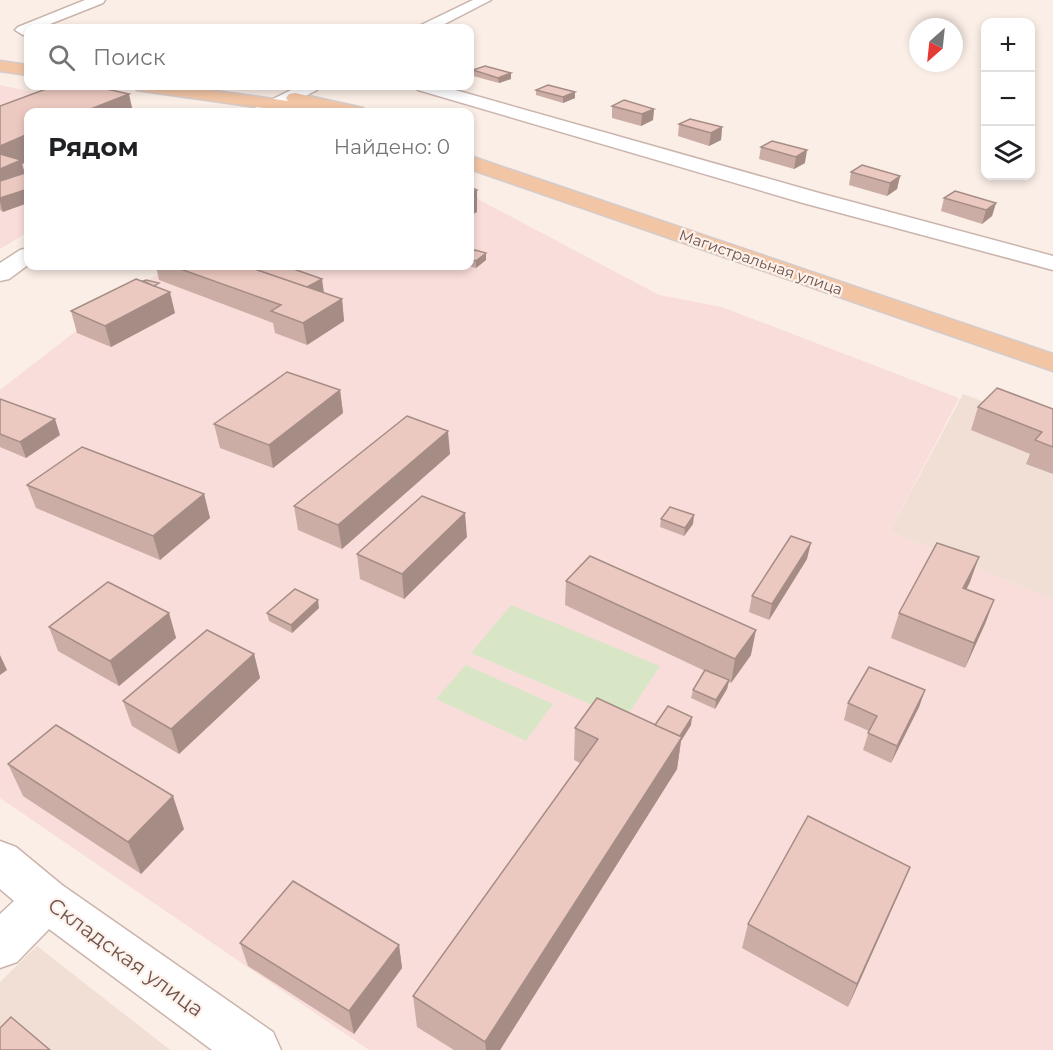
<!DOCTYPE html>
<html lang="ru">
<meta charset="utf-8">
<style>
:root{--surface:#fff;--page:#f6f6f6;--text:#202124;--muted:#757577;--line:#e0e0e0}
body{margin:0;font-family:Montserrat,sans-serif;background:var(--page);color:var(--text)}
.controls{position:absolute;right:18px;top:18px;display:grid;overflow:hidden;border-radius:12px;box-shadow:0 3px 9px #0003}
.controls button{width:54px;height:54px;display:grid;place-items:center;padding:0;border:0;border-bottom:2px solid var(--line);background:var(--surface);color:var(--text);font:30px sans-serif}
.compass{position:absolute;left:909px;top:18px;width:54px;height:54px;border-radius:50%;background:var(--surface);box-shadow:0 3px 9px #0003;rotate:207deg}
.list{margin:0;padding:0;list-style:none}
h2{display:flex;justify-content:space-between;align-items:center;height:78px;margin:0;padding:0 24px;font-size:26px}
h2 small{font-size:20px;font-weight:400;color:var(--muted)}
.icon{flex:none;width:33px;height:33px;fill:none;stroke:currentColor;stroke-width:2;stroke-linecap:round;stroke-linejoin:round}
.map{position:relative;flex:none;width:1053px;height:1050px;overflow:hidden}
.search{position:absolute;background:var(--surface);box-shadow:0 3px 9px #0003;left:24px;top:24px;width:450px;height:66px;display:flex;align-items:center;gap:15px;box-sizing:border-box;padding:0 21px;border-radius:12px;color:var(--muted);font-size:22px}
.panel{position:absolute;background:var(--surface);box-shadow:0 3px 9px #0003;left:24px;top:108px;width:450px;height:162px;border-radius:12px}
.map>svg:first-child{display:block}
.residential{fill:#f1ded5}
.commercial{fill:#f9ddda}
.green{fill:#d9e6c6}
.lines{fill:none;stroke-linecap:round;stroke-linejoin:round}
.minor-casing{stroke:#cab4ad;stroke-width:3}
.major-casing{stroke:#d4cbca;stroke-width:3}
.minor{fill:#fff;fill-rule:evenodd}
.major{fill:#f2c5a5;fill-rule:evenodd}
.wall{fill:#cbada5}
.shaded-wall{fill:#a58d86}
.building{fill:#ecc9c0;stroke:#a58d86;stroke-width:1.5}
.labels{text-anchor:middle;dominant-baseline:central;stroke-width:4.5;stroke-linejoin:round;paint-order:stroke}
.far-street-label{font-size:15px;fill:#70534d;stroke:#fdf2eb}
.near-street-label{font-size:21px;fill:#70534d;stroke:#fdf2eb}
</style>
<div class="map">
<svg width="1053" height="1050" viewBox="0 0 1053 1050">
<rect width="100%" height="100%" fill="#faeee6"/>
<g class="residential">
<polygon points="963,394 1053,428 1053,600 890,531"/>
<polygon points="37,946 170,1050 0,1050 0,982"/>
</g>
<g class="commercial">
<polygon points="0,85 41,94 28,112 28,232 0,249"/>
<polygon points="470,195 659,295 722,307 959,398 890,531 1053,600 1053,1050 369,1050 0,798 0,390 133,287 167,270 163,266 470,266"/>
</g>
<g class="green">
<polygon points="511,605 660,666 625,719 471,653"/>
<polygon points="466,665 553,704 526,741 436,699"/>
</g>
<g class="lines">
<g class="minor-casing">
<g id="minor">
<polygon points="85,0 105,0 103,3 40,28 28,28 28,33 23,35 15,30 18,27"/>
<polygon points="473,0 491,0 437,28 418,28 421,25"/>
<polygon points="299,86 320,86 317,90 274,112 252,112 255,108"/>
<polygon points="415,86 441,86 819,193 1053,256 1053,270 803,203 418,90"/>
<polygon points="28,248 28,265 9,279 0,281 0,263 20,250"/>
<polygon points="0,841 16,847 62,885 273,1032 281,1050 212,1050 49,929 17,962 0,968 0,914 14,901 0,889"/>
</g>
</g>
<g class="major-casing">
<g id="major">
<polygon points="0,61 28,65 28,75 0,71"/>
<polygon points="134,86 178,86 288,101 286,98 289,94 295,93 363,108 366,112 335,112 325,110 326,112 292,112 143,91 137,90"/>
<polygon points="470,156 1053,354 1053,371 470,169"/>
</g>
</g>
<use href="#minor" class="minor"/>
<use href="#major" class="major"/>
</g>
<g class="wall">
<polygon points="473,70 511,79 499,83 473,76"/>
<polygon points="536,90 575,92 575,98 563,103 536,95"/>
<polygon points="0,106 28,112 28,161 22,164 25,173 3,212 0,210"/>
<polygon points="612,106 654,109 653,120 641,126 612,118"/>
<polygon points="679,124 722,127 721,140 709,146 678,136"/>
<polygon points="772,141 805,163 794,169 759,159 761,147"/>
<polygon points="851,172 900,176 897,189 887,196 849,185"/>
<polygon points="944,198 996,203 992,216 982,224 941,211"/>
<polygon points="486,253 486,260 476,268 468,266 470,266 470,254"/>
<polygon points="156,266 285,266 324,293 342,299 344,321 307,345 275,333 273,323 159,280"/>
<polygon points="160,288 175,313 111,347 77,333 71,311"/>
<polygon points="340,390 343,413 273,468 220,448 214,424"/>
<polygon points="0,399 60,435 26,458 0,447"/>
<polygon points="978,407 1053,409 1053,474 1026,464 1030,454 971,430"/>
<polygon points="450,454 342,549 298,530 294,506"/>
<polygon points="27,485 204,494 210,518 160,560 36,508"/>
<polygon points="661,519 693,524 684,536 660,527"/>
<polygon points="467,537 404,599 360,579 357,554"/>
<polygon points="807,559 769,620 749,612 752,596"/>
<polygon points="566,581 751,655 731,683 729,682 727,689 715,709 691,698 693,690 705,671 565,605"/>
<polygon points="970,582 966,589 994,600 985,624 965,668 891,638 899,613"/>
<polygon points="319,608 292,633 269,621 267,613"/>
<polygon points="169,613 176,638 119,686 58,651 49,627"/>
<polygon points="254,654 260,678 179,754 132,726 123,701"/>
<polygon points="925,690 919,707 891,763 863,750 869,731 844,720 848,703"/>
<polygon points="655,725 691,725 681,741 677,769 500,1050 454,1050 417,1027 413,996 580,763 574,760 575,728"/>
<polygon points="8,764 184,829 141,874 23,796"/>
<polygon points="900,891 848,1007 742,948 748,924"/>
<polygon points="240,943 399,945 402,968 354,1034 248,966"/>
</g>
<g class="shaded-wall">
<polygon points="511,73 511,79 499,83 498,78"/>
<polygon points="575,92 575,98 563,103 563,97"/>
<polygon points="129,94 133,112 83,112"/>
<polygon points="654,109 653,120 641,126 642,114"/>
<polygon points="722,127 721,140 709,146 711,133"/>
<polygon points="28,134 28,161 22,164 26,179 0,190 0,146"/>
<polygon points="807,150 805,163 794,169 796,157"/>
<polygon points="900,176 897,189 887,196 890,183"/>
<polygon points="28,189 28,203 3,212 0,202 0,198"/>
<polygon points="477,190 477,212 470,216 470,194"/>
<polygon points="996,203 992,216 982,224 986,210"/>
<polygon points="486,253 486,260 476,268 476,261"/>
<polygon points="322,279 324,293 306,288"/>
<polygon points="170,292 175,313 111,347 105,326"/>
<polygon points="342,299 344,321 307,345 303,323"/>
<polygon points="340,390 343,413 273,468 269,445"/>
<polygon points="55,419 60,435 26,458 20,442"/>
<polygon points="448,431 450,454 342,549 338,525"/>
<polygon points="204,494 210,518 160,560 153,536"/>
<polygon points="465,513 467,537 404,599 402,574"/>
<polygon points="694,515 693,524 684,536 685,528"/>
<polygon points="811,543 807,559 769,620 772,604"/>
<polygon points="979,557 970,582 955,613 963,588"/>
<polygon points="318,600 319,608 292,633 291,625"/>
<polygon points="994,600 985,624 965,668 974,643"/>
<polygon points="169,613 176,638 119,686 110,661"/>
<polygon points="756,630 751,655 731,683 735,659"/>
<polygon points="254,654 260,678 179,754 171,729"/>
<polygon points="0,655 7,670 0,675"/>
<polygon points="729,680 727,689 715,709 716,700"/>
<polygon points="925,690 919,707 891,763 897,746"/>
<polygon points="692,717 691,725 681,741 677,769 500,1050 486,1050 485,1042"/>
<polygon points="173,796 184,829 141,874 128,842"/>
<polygon points="910,867 900,891 848,1007 857,984"/>
<polygon points="399,945 402,968 354,1034 349,1011"/>
</g>
<g class="building">
<polygon points="485,66 511,73 498,78 473,70"/>
<polygon points="548,85 575,92 563,97 536,90"/>
<polygon points="54,86 93,86 129,94 83,112 28,112 28,134 0,146 0,106"/>
<polygon points="624,100 654,109 642,114 612,106"/>
<polygon points="690,119 722,127 711,133 679,124"/>
<polygon points="772,141 807,150 796,157 761,147"/>
<polygon points="0,154 21,160 0,169"/>
<polygon points="862,165 900,176 890,183 851,172"/>
<polygon points="28,172 28,189 0,198 0,181"/>
<polygon points="470,187 477,190 470,194"/>
<polygon points="955,191 996,203 986,210 944,198"/>
<polygon points="470,197 476,199 470,203"/>
<polygon points="475,250 486,253 476,261 470,259 470,254"/>
<polygon points="172,266 246,266 342,299 303,323 271,311 281,305"/>
<polygon points="246,266 285,266 322,279 307,287"/>
<polygon points="136,279 170,292 105,326 71,311"/>
<polygon points="146,280 159,283 154,286 143,281"/>
<polygon points="287,372 340,390 269,445 214,424"/>
<polygon points="997,388 1053,409 1053,447 1035,440 1042,432 978,407"/>
<polygon points="0,399 55,419 20,442 0,434"/>
<polygon points="407,416 448,431 338,525 294,506"/>
<polygon points="82,447 204,494 153,536 27,485"/>
<polygon points="422,496 465,513 402,574 357,554"/>
<polygon points="670,507 694,515 685,528 661,519"/>
<polygon points="791,536 811,543 772,604 752,596"/>
<polygon points="937,543 979,557 963,588 994,600 974,643 899,613"/>
<polygon points="590,556 756,630 735,659 566,581"/>
<polygon points="108,582 169,613 110,661 49,627"/>
<polygon points="295,589 318,600 291,625 267,613"/>
<polygon points="207,630 254,654 171,729 123,701"/>
<polygon points="869,667 925,690 897,746 868,733 877,716 848,703"/>
<polygon points="705,670 729,680 716,700 693,690"/>
<polygon points="597,698 682,737 485,1042 413,996 598,739 575,728"/>
<polygon points="668,706 692,717 680,736 655,725"/>
<polygon points="56,725 173,796 128,842 8,764"/>
<polygon points="808,816 910,867 857,984 748,924"/>
<polygon points="293,881 399,945 349,1011 240,943"/>
<polygon points="11,1017 50,1050 0,1050 0,1028"/>
</g>
<g class="labels">
<g class="far-street-label">
<text transform="translate(761 262) rotate(19)">Магистральная улица</text>
</g>
<g class="near-street-label">
<text transform="translate(126 957) rotate(36)">Складская улица</text>
</g>
</g>
</svg>
<div class="controls">
<button>+</button>
<button>−</button>
<button><svg class="icon" aria-label="layers" viewBox="0 0 24 24"><path d="M12 4l9 5-9 5-9-5zM3 14l9 5 9-5"/></svg></button>
</div>
<svg class="compass" viewBox="-18 -18 36 36"><path d="M0-13l5 13h-10z" fill="#e53935"/><path d="M0 13l5-13h-10z" fill="#757577"/></svg>
<div class="search"><svg class="icon" aria-label="search" viewBox="0 0 24 24"><circle cx="10" cy="10" r="6"/><path d="M15 15l6 6"/></svg>Поиск</div>
<section class="panel">
<h2>Рядом<small>Найдено: 0</small></h2>
<ul class="list">
</ul>
</section>
</div>
